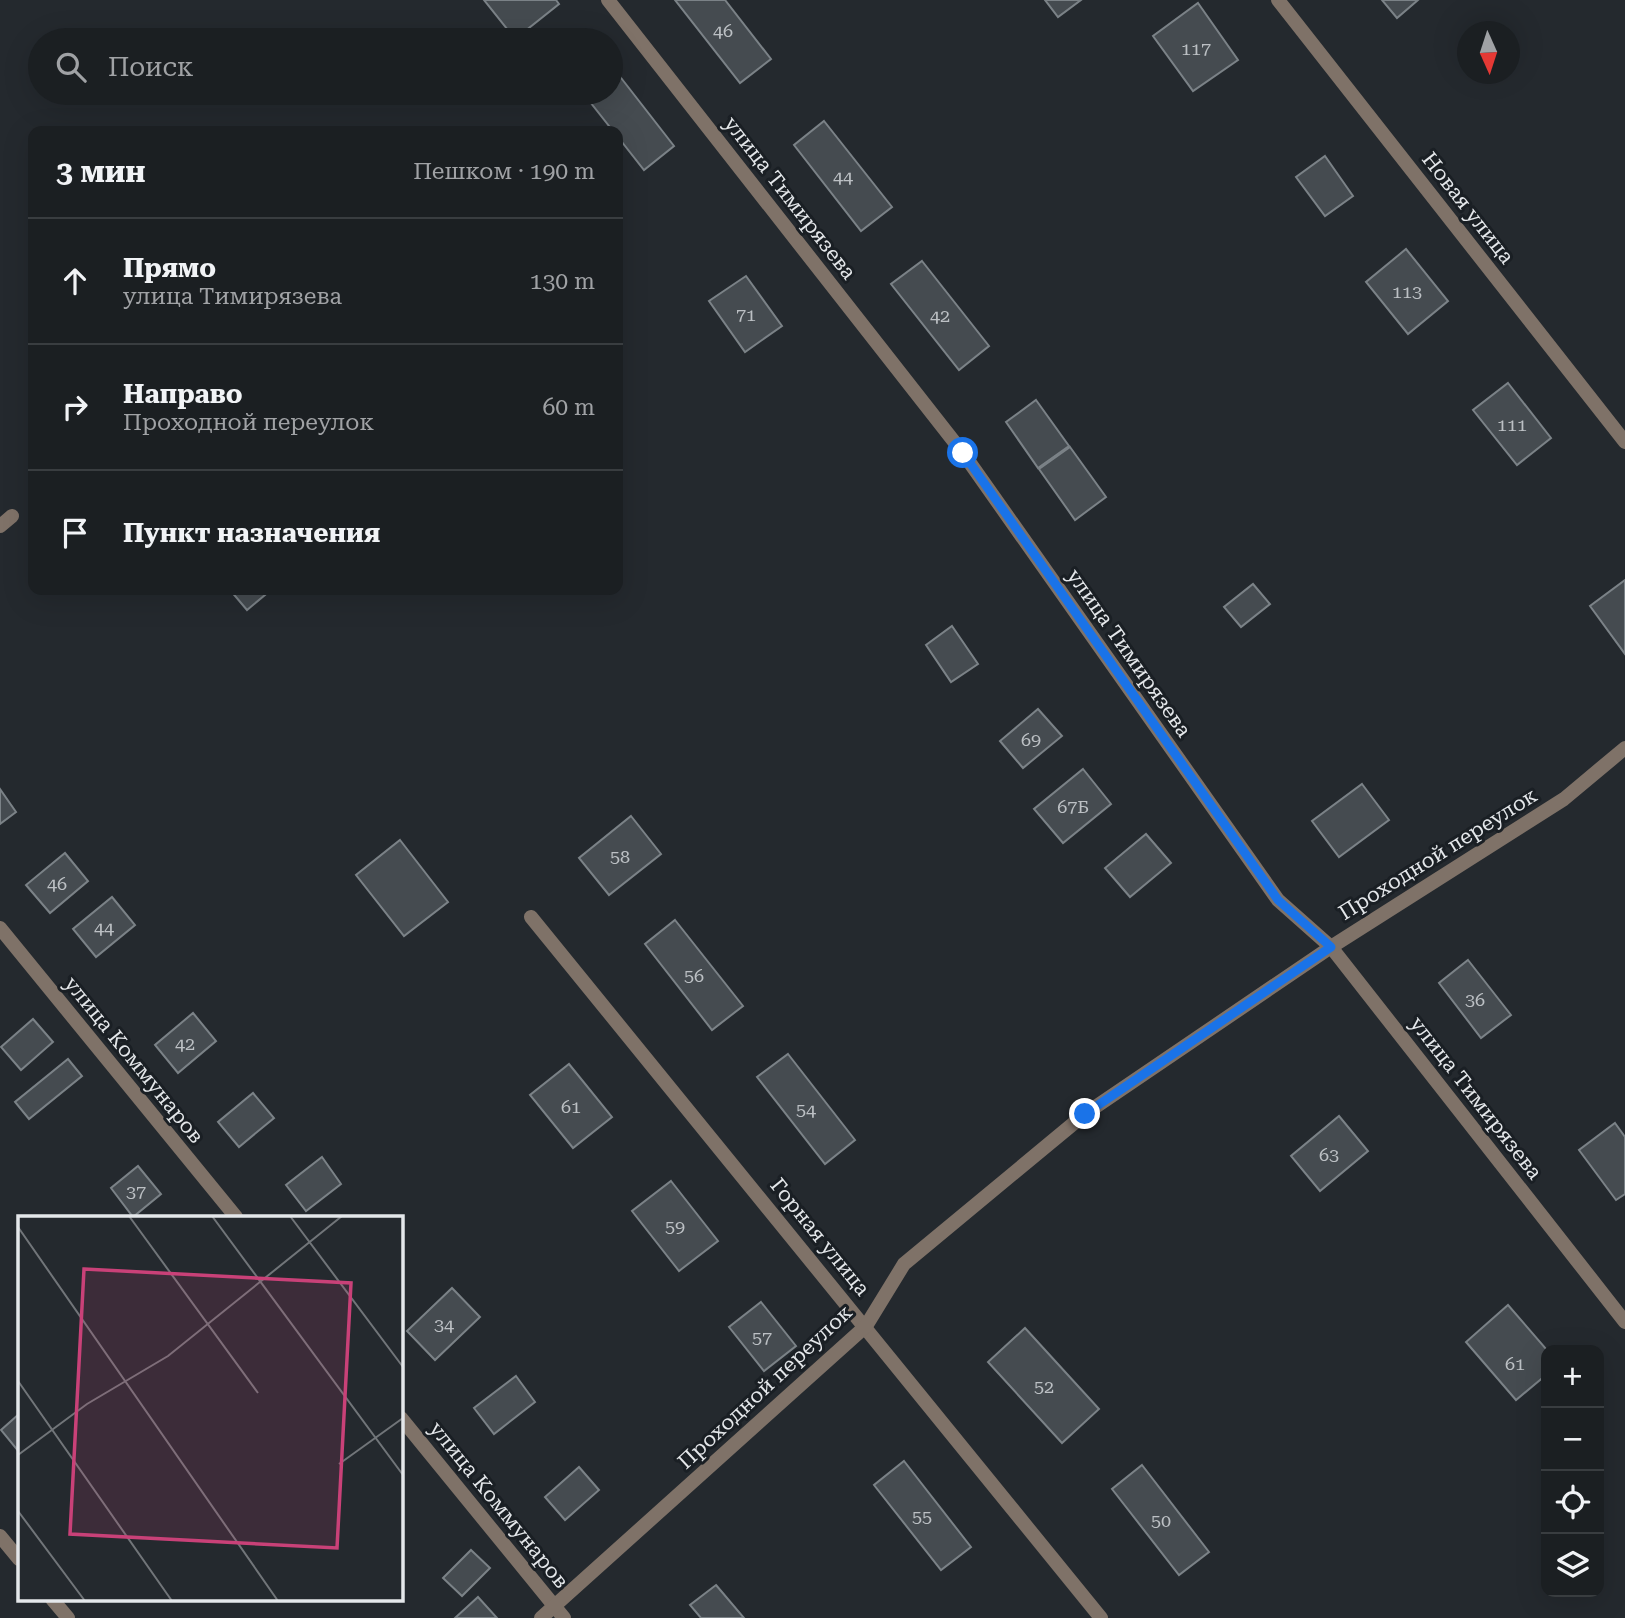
<!DOCTYPE html>
<html lang="ru">
<meta charset="utf-8">
<style>
:root{--surface:#1b1f22;--page:#282c2f;--text:#f1f3f6;--muted:#a0a2a5;--line:#393d40}
body{margin:0;font-family:"Roboto Serif",serif;background:var(--page);color:var(--text)}
.controls{position:absolute;right:21px;bottom:21px;display:grid;overflow:hidden;border-radius:14px;box-shadow:0 7px 28px #0002}
.controls button{width:63px;height:63px;display:grid;place-items:center;padding:0;border:0;border-bottom:2px solid var(--line);background:var(--surface);color:var(--text);font:35px sans-serif}
.compass{position:absolute;left:1457px;top:21px;width:63px;height:63px;border-radius:50%;background:var(--surface);box-shadow:0 7px 28px #0002;rotate:177deg}
.stop{position:absolute;width:21px;height:21px;margin:-16px;border:5px solid #1a73e8;border-radius:50%;background:#fff}
.stop.end{background:#1a73e8;border-color:#fff;box-shadow:0 2px 7px #0008}
.list{margin:0;padding:0;list-style:none}
h2{display:flex;justify-content:space-between;align-items:center;height:91px;margin:0;padding:0 28px;font-size:30px}
h2 small{font-size:23px;font-weight:400;color:var(--muted)}
.list li{display:grid;grid-template-columns:46px 1fr auto;gap:21px;align-items:center;box-sizing:border-box;height:126px;padding:0 28px;border-top:2px solid var(--line)}
.list b{display:block;font-size:26px;white-space:nowrap}
.list p{margin:0;font-size:23px;white-space:nowrap;color:var(--muted)}
.list em{font-size:23px;font-style:normal;color:var(--muted)}
.icon{flex:none;width:38px;height:38px;fill:none;stroke:currentColor;stroke-width:2;stroke-linecap:round;stroke-linejoin:round}
.map{position:relative;flex:none;width:1625px;height:1618px;overflow:hidden}
.search{position:absolute;background:var(--surface);box-shadow:0 7px 28px #0002;left:28px;top:28px;width:595px;height:77px;display:flex;align-items:center;gap:18px;box-sizing:border-box;padding:0 24px;border-radius:38px;color:var(--muted);font-size:26px}
.panel{position:absolute;background:var(--surface);box-shadow:0 7px 28px #0002;left:28px;top:126px;width:595px;height:469px;border-radius:14px}
.map>svg:first-child{display:block}
.building{fill:#454b50;stroke:#7b8287;stroke-width:2}
.lines{fill:none;stroke-linecap:round;stroke-linejoin:round}
.minor{stroke:#7f7268;stroke-width:14}
.route{stroke:#1a73e8;stroke-width:9}
.labels{text-anchor:middle;dominant-baseline:central;stroke-width:6;stroke-linejoin:round;paint-order:stroke}
.number-label{font-size:18px;fill:#bcc0c4}
.street-label{font-size:21px;fill:#e4e7ea;stroke:#1a1f24}
.inset-road{fill:none;stroke:#717579;stroke-width:2}
.view{fill:#c94178;fill-opacity:0.15;stroke:#c94178;stroke-width:3.5}
.inset-edge{fill:none;stroke:#e4e7ea;stroke-width:3.5}
</style>
<div class="map">
<svg width="1625" height="1618" viewBox="0 0 1625 1618">
<rect width="100%" height="100%" fill="#24292e"/>
<g class="building">
<polygon points="484,0 556,0 559,4 515,39"/>
<polygon points="675,0 725,0 771,59 740,83"/>
<polygon points="1045,0 1081,0 1058,17"/>
<polygon points="1382,0 1418,0 1397,18"/>
<polygon points="1198,3 1238,60 1193,91 1153,36"/>
<polygon points="611,65 674,146 644,170 618,137 618,131 613,131 583,93 611,93"/>
<polygon points="824,121 892,207 861,231 794,145"/>
<polygon points="1325,156 1353,196 1325,216 1296,177"/>
<polygon points="1406,249 1448,301 1408,334 1366,282"/>
<polygon points="922,261 989,346 959,370 891,284"/>
<polygon points="746,276 782,326 745,352 709,301"/>
<polygon points="1508,383 1551,438 1517,465 1473,410"/>
<polygon points="1036,400 1069,446 1038,468 1006,422"/>
<polygon points="1070,447 1106,497 1075,520 1039,469"/>
<polygon points="1625,580 1625,654 1590,606"/>
<polygon points="1253,584 1270,604 1241,627 1224,607"/>
<polygon points="230,590 271,590 247,610"/>
<polygon points="952,626 978,664 951,682 926,645"/>
<polygon points="1038,709 1062,736 1023,768 1000,741"/>
<polygon points="1083,769 1111,804 1063,843 1034,809"/>
<polygon points="1362,784 1389,820 1339,857 1312,821"/>
<polygon points="0,789 16,812 0,824"/>
<polygon points="631,816 661,854 609,895 579,858"/>
<polygon points="1146,834 1171,863 1130,897 1105,868"/>
<polygon points="400,840 448,902 404,936 356,875"/>
<polygon points="65,853 88,881 50,913 26,885"/>
<polygon points="112,897 135,925 96,957 73,929"/>
<polygon points="675,920 743,1006 712,1030 645,944"/>
<polygon points="1468,960 1511,1015 1481,1038 1439,983"/>
<polygon points="193,1013 216,1041 178,1073 155,1045"/>
<polygon points="33,1019 53,1042 21,1070 1,1047"/>
<polygon points="788,1054 855,1140 825,1164 757,1077"/>
<polygon points="68,1059 82,1076 29,1119 15,1102"/>
<polygon points="569,1064 612,1117 573,1148 530,1095"/>
<polygon points="253,1093 274,1118 239,1147 218,1122"/>
<polygon points="1339,1116 1368,1151 1320,1191 1291,1156"/>
<polygon points="1615,1123 1625,1137 1625,1194 1616,1200 1579,1150"/>
<polygon points="322,1157 341,1184 306,1211 286,1185"/>
<polygon points="138,1166 161,1194 133,1217 111,1188"/>
<polygon points="671,1181 718,1241 679,1271 632,1211"/>
<polygon points="452,1288 480,1317 435,1360 407,1331"/>
<polygon points="761,1302 796,1346 764,1371 729,1327"/>
<polygon points="1508,1305 1547,1350 1546,1375 1516,1400 1466,1342"/>
<polygon points="1025,1328 1099,1409 1062,1443 988,1362"/>
<polygon points="516,1376 535,1402 494,1434 474,1408"/>
<polygon points="19,1414 19,1452 1,1430"/>
<polygon points="904,1461 971,1547 941,1570 874,1485"/>
<polygon points="1142,1465 1209,1552 1179,1575 1112,1489"/>
<polygon points="579,1467 599,1490 565,1520 545,1497"/>
<polygon points="471,1550 490,1568 462,1596 443,1578"/>
<polygon points="716,1585 744,1618 701,1618 690,1605"/>
<polygon points="478,1597 497,1618 455,1618"/>
</g>
<g class="lines">
<g class="minor">
<polyline points="608,0 963,453 1278,900 1331,947 1625,1322"/>
<polyline points="1278,0 1625,442"/>
<polyline points="0,526 12,516"/>
<polyline points="531,917 1101,1618"/>
<polyline points="0,928 236,1217"/>
<polyline points="401,1418 564,1618"/>
<polyline points="0,1536 19,1559"/>
<polyline points="52,1599 68,1618"/>
<polyline points="541,1618 866,1326 904,1264 1085,1114 1331,947 1564,799 1625,748"/>
</g>
</g>
<g class="lines">
<polyline class="route" points="963,453 1278,900 1331,947 1085,1114"/>
</g>
<g class="labels">
<g class="number-label">
<text x="723" y="30">46</text>
<text x="1196" y="48">117</text>
<text x="843" y="176">44</text>
<text x="1407" y="291">113</text>
<text x="746" y="314">71</text>
<text x="940" y="315">42</text>
<text x="1512" y="424">111</text>
<text x="1031" y="739">69</text>
<text x="1073" y="806">67Б</text>
<text x="620" y="856">58</text>
<text x="57" y="883">46</text>
<text x="104" y="927">44</text>
<text x="694" y="975">56</text>
<text x="1475" y="999">36</text>
<text x="185" y="1043">42</text>
<text x="571" y="1106">61</text>
<text x="806" y="1109">54</text>
<text x="1329" y="1154">63</text>
<text x="136" y="1191">37</text>
<text x="675" y="1226">59</text>
<text x="444" y="1324">34</text>
<text x="762" y="1337">57</text>
<text x="1515" y="1363">61</text>
<text x="1044" y="1386">52</text>
<text x="922" y="1516">55</text>
<text x="1161" y="1520">50</text>
</g>
<g class="street-label">
<text transform="translate(790 198) rotate(52)">улица Тимирязева</text>
<text transform="translate(1468 208) rotate(52)">Новая улица</text>
<text transform="translate(1129 653) rotate(55)">улица Тимирязева</text>
<text transform="translate(1438 854) rotate(-32)">Проходной переулок</text>
<text transform="translate(134 1060) rotate(51)">улица Коммунаров</text>
<text transform="translate(1476 1098) rotate(52)">улица Тимирязева</text>
<text transform="translate(820 1237) rotate(51)">Горная улица</text>
<text transform="translate(765 1387) rotate(-43)">Проходной переулок</text>
<text transform="translate(499 1505) rotate(51)">улица Коммунаров</text>
</g>
</g>
<g transform="translate(18 1216)">
<rect width="385" height="385" fill="#24292e"/>
<path class="inset-road" d="M111 0 240 177M194 0 385 259M272 0 385 151M0 11 260 385M0 165 154 385M0 239 69 188 150 140 324 0M321 248 385 202M0 295 67 385"/>
<path class="view" d="M66 53 333 67 319 332 52 318Z"/>
<rect width="385" height="385" class="inset-edge"/>
</g>
</svg>
<div class="controls">
<button>+</button>
<button>−</button>
<button><svg class="icon" aria-label="locate" viewBox="0 0 24 24"><circle cx="12" cy="12" r="6"/><path d="M12 2v4M12 18v4M2 12h4M18 12h4"/></svg></button>
<button><svg class="icon" aria-label="layers" viewBox="0 0 24 24"><path d="M12 4l9 5-9 5-9-5zM3 14l9 5 9-5"/></svg></button>
</div>
<svg class="compass" viewBox="-18 -18 36 36"><path d="M0-13l5 13h-10z" fill="#e53935"/><path d="M0 13l5-13h-10z" fill="#a0a2a5"/></svg>
<div class="stop" style="left:963px;top:453px"></div>
<div class="stop end" style="left:1085px;top:1114px"></div>
<div class="search"><svg class="icon" aria-label="search" viewBox="0 0 24 24"><circle cx="10" cy="10" r="6"/><path d="M15 15l6 6"/></svg>Поиск</div>
<section class="panel">
<h2>3 мин<small>Пешком · 190 m</small></h2>
<ul class="list">
<li><svg class="icon" aria-label="ahead" viewBox="0 0 24 24"><path d="M12 20V5M6 11l6-6 6 6"/></svg><div><b>Прямо</b><p>улица Тимирязева</p></div><em>130 m</em></li>
<li><svg class="icon" aria-label="right" viewBox="0 0 24 24"><path d="M7 20v-9h11M14 6l5 5-5 5"/></svg><div><b>Направо</b><p>Проходной переулок</p></div><em>60 m</em></li>
<li><svg class="icon" aria-label="arrive" viewBox="0 0 24 24"><path d="M6 21V4h12l-3 4 3 4H6"/></svg><div><b>Пункт назначения</b></div></li>
</ul>
</section>
</div>
